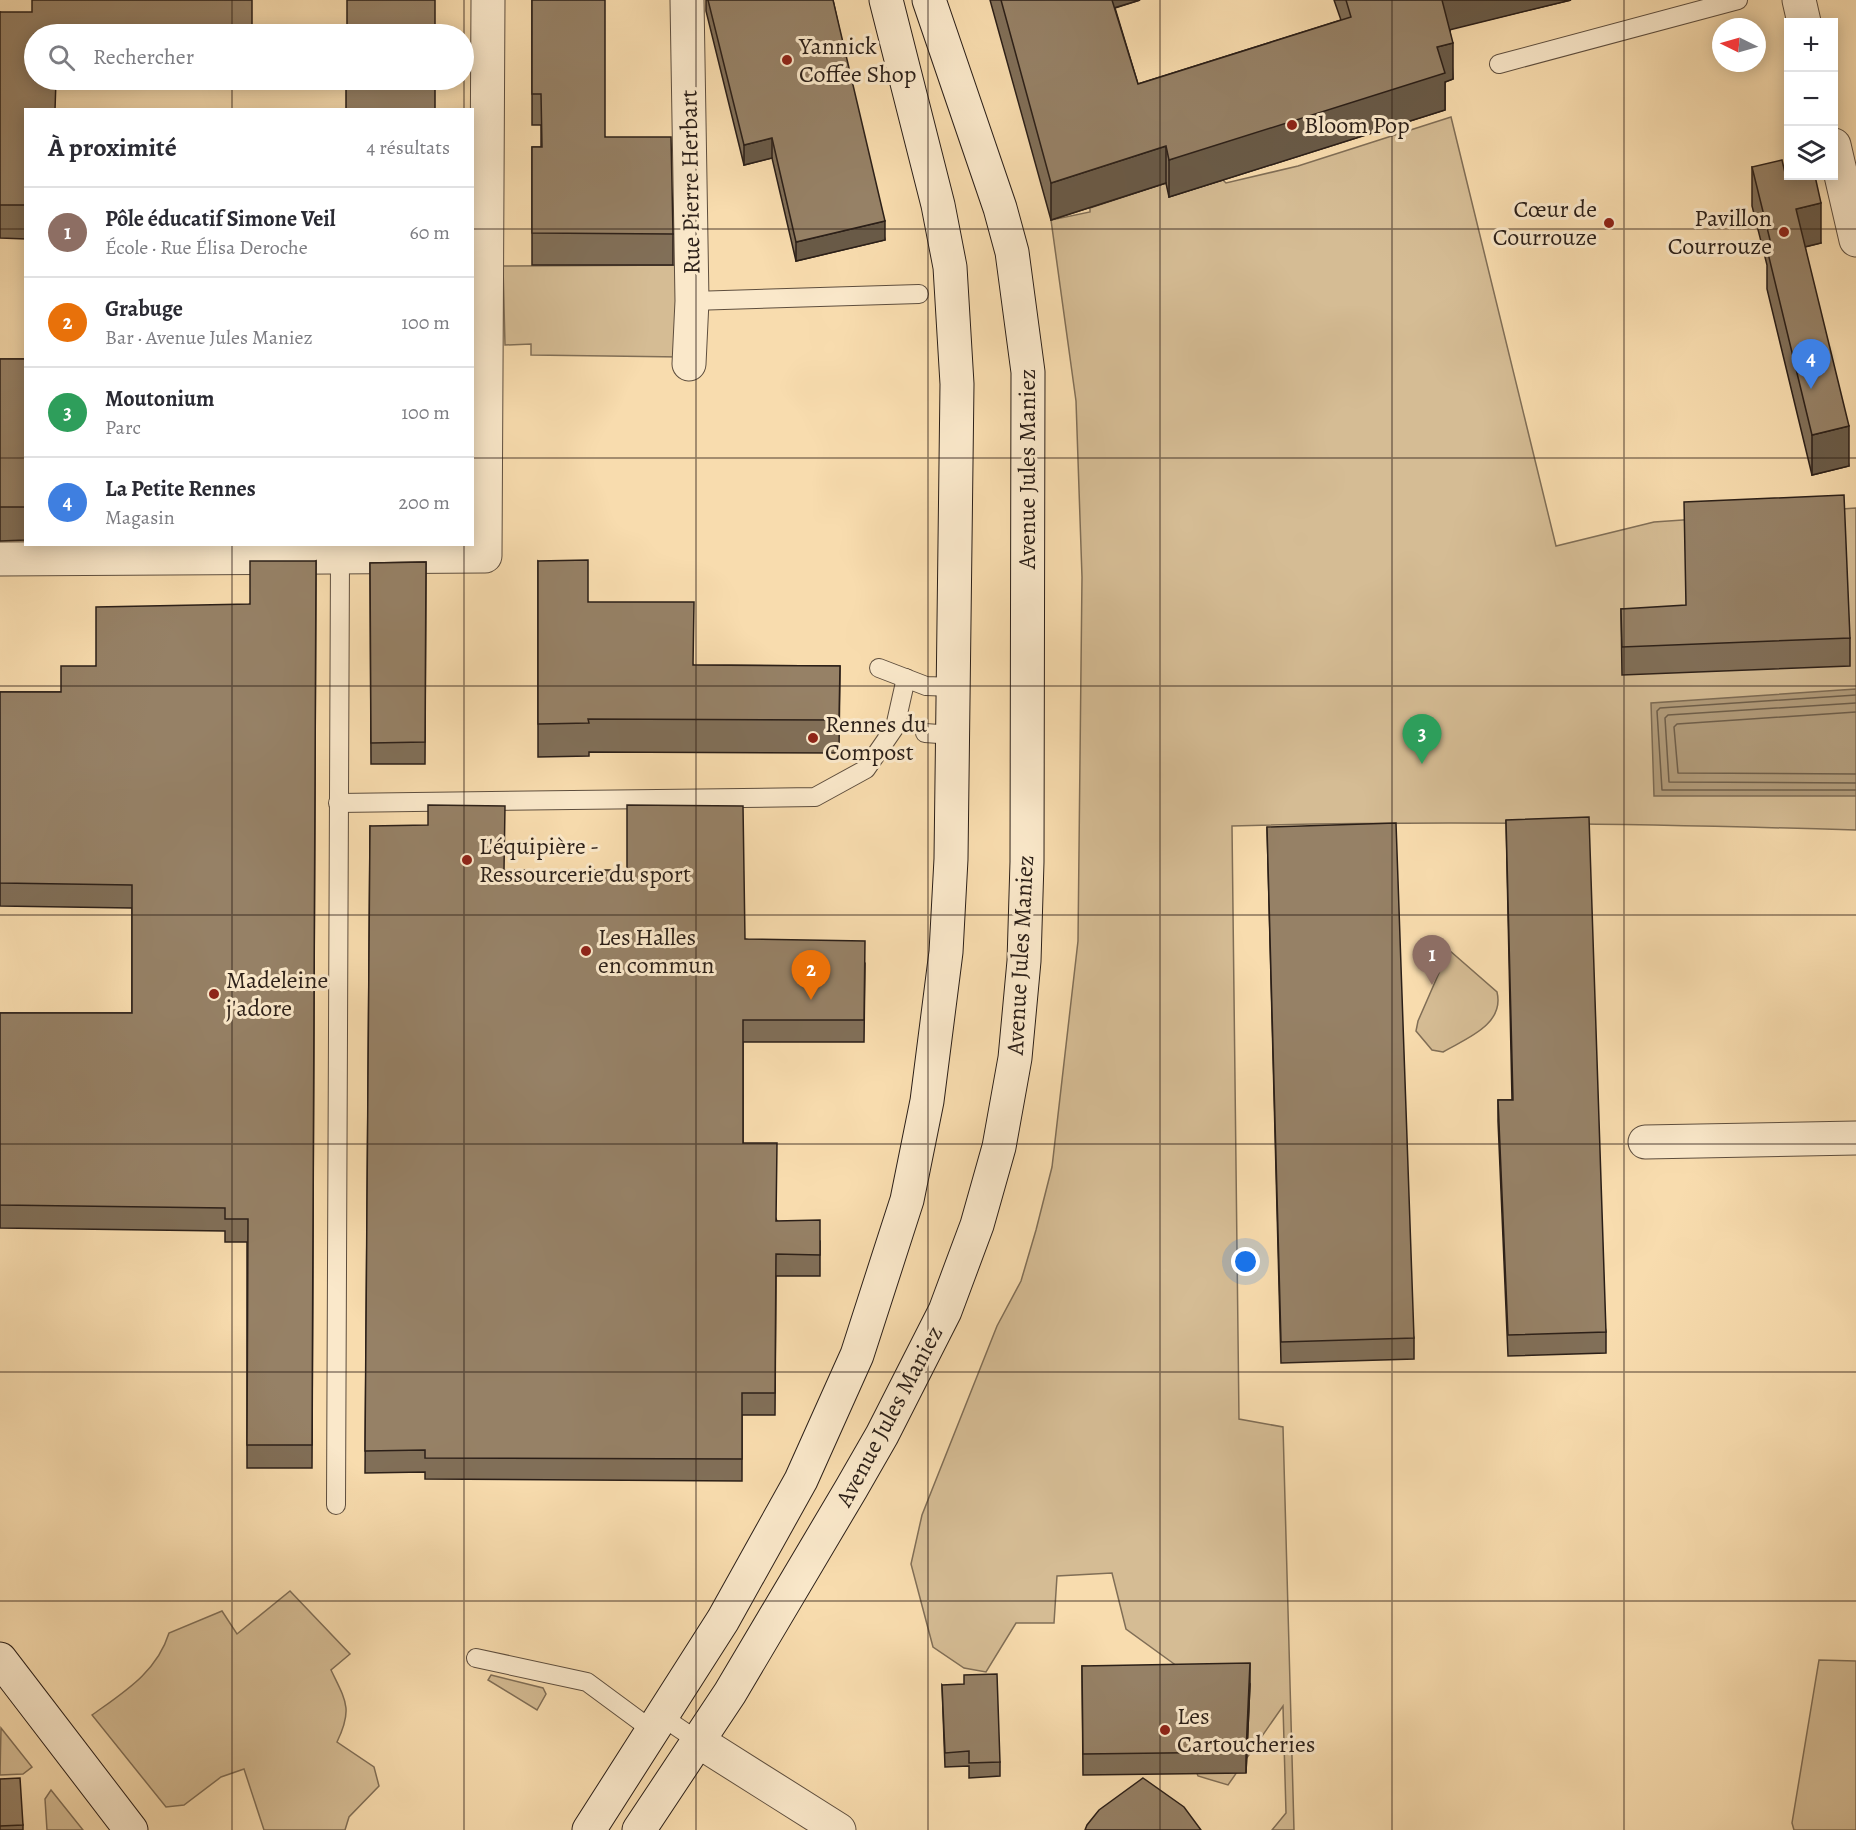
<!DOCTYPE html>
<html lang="fr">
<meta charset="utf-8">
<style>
:root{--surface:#fff;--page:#f7f7f7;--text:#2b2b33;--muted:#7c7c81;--line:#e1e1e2;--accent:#ea580c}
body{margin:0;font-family:Alegreya,serif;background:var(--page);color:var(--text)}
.controls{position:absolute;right:18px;top:18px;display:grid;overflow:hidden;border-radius:0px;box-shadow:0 3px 15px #0003}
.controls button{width:54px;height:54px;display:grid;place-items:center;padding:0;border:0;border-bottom:2px solid var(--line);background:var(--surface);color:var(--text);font:30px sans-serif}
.compass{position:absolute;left:1712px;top:18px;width:54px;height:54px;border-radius:50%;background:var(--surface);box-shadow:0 3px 15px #0003;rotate:275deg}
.you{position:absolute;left:1246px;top:1262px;width:21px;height:21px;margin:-15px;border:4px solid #fff;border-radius:50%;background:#1a73e8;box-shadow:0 0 0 9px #1a73e833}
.badge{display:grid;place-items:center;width:39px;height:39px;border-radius:50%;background:var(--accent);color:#fff;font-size:20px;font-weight:700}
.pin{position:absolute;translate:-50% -50px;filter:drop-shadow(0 2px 3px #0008)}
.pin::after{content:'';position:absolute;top:32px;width:21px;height:18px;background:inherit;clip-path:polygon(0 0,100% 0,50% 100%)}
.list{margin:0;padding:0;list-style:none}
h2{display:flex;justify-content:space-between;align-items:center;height:78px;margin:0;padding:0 24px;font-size:26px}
h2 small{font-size:20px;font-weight:400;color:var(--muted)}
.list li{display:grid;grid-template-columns:39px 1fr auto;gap:18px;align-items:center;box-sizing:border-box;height:90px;padding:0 24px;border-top:2px solid var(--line)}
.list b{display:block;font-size:22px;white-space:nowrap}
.list p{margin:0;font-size:20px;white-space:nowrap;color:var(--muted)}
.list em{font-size:20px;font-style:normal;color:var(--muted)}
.icon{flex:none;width:33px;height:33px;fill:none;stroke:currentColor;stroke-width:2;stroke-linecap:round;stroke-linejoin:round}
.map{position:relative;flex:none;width:1856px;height:1830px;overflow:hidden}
.search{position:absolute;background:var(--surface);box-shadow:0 3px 15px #0003;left:24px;top:24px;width:450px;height:66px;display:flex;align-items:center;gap:15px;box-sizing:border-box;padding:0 21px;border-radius:33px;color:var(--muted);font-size:22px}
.panel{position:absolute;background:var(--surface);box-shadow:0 3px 15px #0003;left:24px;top:108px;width:450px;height:438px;border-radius:0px}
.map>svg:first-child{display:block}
.green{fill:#d5bc94;stroke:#806e56;stroke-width:1.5}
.water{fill:#b29c7b;stroke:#7c6a53;stroke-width:1.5}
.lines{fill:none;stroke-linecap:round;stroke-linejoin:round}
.shore{stroke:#6e5e4a;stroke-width:1.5}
.service-casing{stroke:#5e4e3e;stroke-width:20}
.minor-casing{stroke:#5e4e3e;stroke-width:35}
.secondary-casing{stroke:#2b1f18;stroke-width:35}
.service{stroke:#fae8ca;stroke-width:18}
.minor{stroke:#fae8ca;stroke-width:33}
.secondary{stroke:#fae8ca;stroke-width:33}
.wall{fill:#816f58;stroke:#2b1f18;stroke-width:1.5}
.shaded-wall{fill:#695a47;stroke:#2b1f18;stroke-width:1.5}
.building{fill:#968166;stroke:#2b1f18;stroke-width:1.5}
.grid{fill:none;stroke:#2b1f18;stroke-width:1.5;stroke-opacity:0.55}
.poi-dot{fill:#8f2418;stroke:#fae8ca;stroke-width:2}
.labels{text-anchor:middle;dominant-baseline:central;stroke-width:6;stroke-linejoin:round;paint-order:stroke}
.poi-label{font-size:24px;fill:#2b1f18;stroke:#fae8ca;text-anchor:start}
.street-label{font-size:24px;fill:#2b1f18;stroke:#fae8ca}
</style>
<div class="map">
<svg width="1856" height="1830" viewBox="0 0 1856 1830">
<rect width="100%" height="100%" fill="#f8dcae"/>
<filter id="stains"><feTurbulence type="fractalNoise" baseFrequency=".00333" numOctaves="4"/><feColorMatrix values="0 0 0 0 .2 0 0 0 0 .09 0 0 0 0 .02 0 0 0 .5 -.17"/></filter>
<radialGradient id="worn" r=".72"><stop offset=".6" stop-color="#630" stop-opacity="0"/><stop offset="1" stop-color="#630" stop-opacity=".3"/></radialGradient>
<g class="green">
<path d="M1451 117 1556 546 1654 522 1856 508V830C1648 824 1440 820 1232 826L1239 1419 1283 1427 1294 1830H1272L1286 1813 1283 1706 1228 1785 1198 1776 1191 1758 1199 1682 1126 1629 1112 1573 1057 1576 1054 1623H1016L986 1672 964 1668 933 1647 911 1564 922 1515 997 1326 1021 1281 1036 1230 1052 1167 1078 941 1082 577 1076 401 1051 220 1090 212V208L1166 183 1170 196 1223 180 1226 183 1298 166Z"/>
<polygon points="687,265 682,357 531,355 531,344 505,345 503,266"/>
<path d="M1449 950 1497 992C1505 1025 1465 1039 1443 1052L1432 1050 1416 1031 1418 1021Z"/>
<path d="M290 1591 350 1654 331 1670C346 1701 353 1709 337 1742L374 1767 379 1786 349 1817 345 1830H264L244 1769 221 1777 184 1805 166 1807 92 1715C124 1692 157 1672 169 1633L222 1611 237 1634Z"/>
<polygon points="1819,1660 1856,1661 1856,1830 1794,1830 1792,1823"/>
<polygon points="491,1675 543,1688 546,1694 537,1710 488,1680"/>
<polygon points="1,1728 32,1767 23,1774 0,1775"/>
<polygon points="51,1790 83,1830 47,1830 45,1799"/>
</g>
<polygon class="water" points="1856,689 1856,796 1654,796 1651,703"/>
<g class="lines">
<g class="shore">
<polyline points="1856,695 1660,708 1657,711 1662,790 1856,790"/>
<polyline points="1856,703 1668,715 1665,718 1669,782 1856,783"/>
<polyline points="1856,712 1677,724 1674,727 1678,773 1856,774"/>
</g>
<g class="service-casing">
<g id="service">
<polyline points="1499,64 1738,0"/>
<polyline points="692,301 919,294"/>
<polyline points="879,668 926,686 953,687"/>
<polyline points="925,733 953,735"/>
<polyline points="338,803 815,797 866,769 895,727 906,678"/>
<polyline points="336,1505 340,557"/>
<polyline points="476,1658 587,1682 652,1730"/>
<polyline points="661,1716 698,1741"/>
</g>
</g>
<g class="minor-casing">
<g id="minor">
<polyline points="687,0 692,301 689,364"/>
<polyline points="1799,0 1804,22"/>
<polyline points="1834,145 1856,240"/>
<polyline points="0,559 485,556 488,0"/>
<polyline points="1645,1142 1856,1138"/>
<polyline points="698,1741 839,1830"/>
</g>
</g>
<g class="secondary-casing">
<g id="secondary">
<polyline points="0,1659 131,1830"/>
<polyline points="589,1830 723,1620 801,1480 857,1355 907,1200 927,1101 946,952 951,859 957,384 950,267 938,205 886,0"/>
<polyline points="639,1830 730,1693 851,1489 882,1435 945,1311 977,1225 999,1147 1015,1058 1024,961 1027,862 1028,372 1012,252 1000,208 929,0"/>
</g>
</g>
<use href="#service" class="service"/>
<use href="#minor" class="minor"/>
<use href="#secondary" class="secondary"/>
</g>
<g class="wall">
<polygon points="532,0 605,137 673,234 673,265 532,265 532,147 541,147 541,125 532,125"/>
<polygon points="706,0 833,0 885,240 796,261 772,158 744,165 706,11"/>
<polygon points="990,0 1140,0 1115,8 1138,84 1341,20 1334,0 1571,0 1450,29 1453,79 1445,82 1445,110 1169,197 1166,183 1051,220"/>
<polygon points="0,12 34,34 26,110 26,239 0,238"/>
<polygon points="1752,167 1785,173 1821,243 1805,247 1849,466 1812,475 1767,289 1767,265 1752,206"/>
<polygon points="0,359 26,359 26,540 0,541"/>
<polygon points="316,561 312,1468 247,1468 247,1242 225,1242 225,1231 0,1228 0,1013 132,1013 132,908 0,906 0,692 61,692 96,666 250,604"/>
<polygon points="538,561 588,602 694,665 840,666 839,753 589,752 589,756 538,757"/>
<polygon points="426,562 425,764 371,764 370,563"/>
<polygon points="1621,609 1850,638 1850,666 1622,675"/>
<polygon points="1506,820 1606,1332 1606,1353 1508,1356 1498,1121 1498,1100 1512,1100"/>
<polygon points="370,826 504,870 745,939 865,963 864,1042 743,1042 743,1143 777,1221 820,1241 820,1276 776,1276 775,1415 742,1415 742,1481 425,1479 425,1472 365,1473"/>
<polygon points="1267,827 1414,1338 1414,1359 1281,1363"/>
<polygon points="1082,1666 1250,1684 1246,1773 1083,1775"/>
<polygon points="942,1685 1000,1762 1000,1776 969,1778 969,1766 945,1767"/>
<polygon points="0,1779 23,1825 23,1830 0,1830"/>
</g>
<g class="shaded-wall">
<polygon points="1104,0 1140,0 1104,11"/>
<polygon points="1441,0 1571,0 1441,32"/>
<polygon points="1453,43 1453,79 1445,82 1445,110 1169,197 1169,160 1437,47"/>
<polygon points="772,138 772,158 744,165 744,145"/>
<polygon points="1166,146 1166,183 1051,220 1051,183"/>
<polygon points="1821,203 1821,243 1796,249 1796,209"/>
<polygon points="885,221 885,240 796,261 796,242"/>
<polygon points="1849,426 1849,466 1812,475 1812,435"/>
<polygon points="1250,1663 1250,1684 1246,1773 1246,1752"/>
</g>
<g class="building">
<polygon points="32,0 252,0 252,34 34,34 34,80 56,80 55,110 26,110 26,205 0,205 0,12 32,12"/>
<rect x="347" y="0" width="88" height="34"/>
<polygon points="532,0 605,0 605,137 671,137 673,234 532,233 532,147 542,147 541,94 532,94"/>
<polygon points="708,0 833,0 885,221 796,242 772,138 744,145"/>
<polygon points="1001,0 1112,0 1138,84 1351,17 1346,0 1442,0 1453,43 1437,47 1445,73 1169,160 1166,146 1051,183"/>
<rect x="346" y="80" width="89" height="30"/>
<polygon points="1782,160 1785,173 1788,172 1788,176 1815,176 1821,203 1796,209 1849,426 1812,435 1767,249 1772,248 1752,167"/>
<rect x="0" y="359" width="26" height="148"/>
<polygon points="1844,495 1850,638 1622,647 1621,609 1686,605 1684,502"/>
<polygon points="588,560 588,602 694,602 693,665 840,666 839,720 588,719 589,723 538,724 538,561"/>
<polygon points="250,561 316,561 312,1445 247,1445 248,1219 225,1219 225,1208 0,1205 0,1013 132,1013 132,885 0,883 0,692 61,692 61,666 96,666 96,607 250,604"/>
<polygon points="426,562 425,742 371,743 370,563"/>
<polygon points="428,805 505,806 504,870 627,870 627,805 743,806 745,939 865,941 864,1020 743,1020 743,1143 777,1143 776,1221 820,1220 820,1255 776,1254 775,1393 742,1393 742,1459 425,1458 425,1450 365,1451 370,826 428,825"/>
<polygon points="1589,817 1606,1332 1508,1335 1498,1100 1513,1100 1506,820"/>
<polygon points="1396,823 1414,1338 1281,1342 1267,827"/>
<polygon points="1250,1663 1246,1752 1083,1754 1082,1666"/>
<polygon points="997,1674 1000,1762 969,1763 969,1751 945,1753 942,1685 964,1684 964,1675"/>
<polygon points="20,1778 23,1825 0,1826 0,1779"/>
<polygon points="1143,1778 1184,1807 1201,1830 1085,1830 1087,1825 1099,1810"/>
</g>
<path class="grid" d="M232 0V34M464 0V110M696 0V1830M928 0V1830M1160 0V1830M1392 0V1830M1624 0V1830M232 80V110M0 229H26M472 229H1856M0 458H26M472 458H1856M232 544V1830M464 544V1830M0 686H1856M0 915H1856M0 1144H1856M0 1372H1856M0 1601H1856"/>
<g class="poi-dot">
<circle cx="787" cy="60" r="6"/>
<circle cx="1292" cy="125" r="6"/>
<circle cx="1609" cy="223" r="6"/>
<circle cx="1784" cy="232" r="6"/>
<circle cx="813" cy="738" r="6"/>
<circle cx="467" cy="860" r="6"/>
<circle cx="586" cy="951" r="6"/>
<circle cx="214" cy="994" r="6"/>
<circle cx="1165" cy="1730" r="6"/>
</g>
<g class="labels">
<g class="poi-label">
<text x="799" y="46">Yannick<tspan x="799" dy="28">Coffee Shop</tspan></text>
<text x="1304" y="125">Bloom Pop</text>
<text x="1597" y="209" text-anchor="end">Cœur de<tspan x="1597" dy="28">Courrouze</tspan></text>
<text x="1772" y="218" text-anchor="end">Pavillon<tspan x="1772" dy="28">Courrouze</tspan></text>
<text x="825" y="724">Rennes du<tspan x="825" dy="28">Compost</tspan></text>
<text x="479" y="846">L'équipière -<tspan x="479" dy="28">Ressourcerie du sport</tspan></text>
<text x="598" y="937">Les Halles<tspan x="598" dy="28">en commun</tspan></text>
<text x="226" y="980">Madeleine<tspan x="226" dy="28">j'adore</tspan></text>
<text x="1177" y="1716">Les<tspan x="1177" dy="28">Cartoucheries</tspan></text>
</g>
<g class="street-label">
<text transform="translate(690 182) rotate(-91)">Rue Pierre Herbart</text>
<text transform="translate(1027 469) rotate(-90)">Avenue Jules Maniez</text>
<text transform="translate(1020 955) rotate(-87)">Avenue Jules Maniez</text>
<text transform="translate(889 1416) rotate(-62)">Avenue Jules Maniez</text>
</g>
</g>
<rect width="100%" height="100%" filter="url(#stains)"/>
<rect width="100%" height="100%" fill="url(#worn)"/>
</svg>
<div class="controls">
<button>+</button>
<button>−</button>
<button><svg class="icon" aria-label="layers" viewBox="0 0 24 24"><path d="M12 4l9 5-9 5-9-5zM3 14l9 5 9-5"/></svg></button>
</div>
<svg class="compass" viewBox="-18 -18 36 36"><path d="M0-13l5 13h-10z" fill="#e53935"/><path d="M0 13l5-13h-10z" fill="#7c7c81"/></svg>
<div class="you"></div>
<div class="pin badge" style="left:1432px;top:985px;background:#8d6e63">1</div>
<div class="pin badge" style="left:811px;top:1000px;background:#e8710a">2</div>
<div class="pin badge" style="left:1422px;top:764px;background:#2e9e5b">3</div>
<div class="pin badge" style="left:1811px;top:389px;background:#3f7fe0">4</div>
<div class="search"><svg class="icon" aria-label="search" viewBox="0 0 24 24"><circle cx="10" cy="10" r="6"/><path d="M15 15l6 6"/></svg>Rechercher</div>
<section class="panel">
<h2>À proximité<small>4 résultats</small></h2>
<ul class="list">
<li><span class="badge" style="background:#8d6e63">1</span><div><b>Pôle éducatif Simone Veil</b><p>École · Rue Élisa Deroche</p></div><em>60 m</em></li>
<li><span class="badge" style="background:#e8710a">2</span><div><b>Grabuge</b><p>Bar · Avenue Jules Maniez</p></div><em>100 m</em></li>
<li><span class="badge" style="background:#2e9e5b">3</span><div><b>Moutonium</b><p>Parc</p></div><em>100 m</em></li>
<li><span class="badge" style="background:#3f7fe0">4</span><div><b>La Petite Rennes</b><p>Magasin</p></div><em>200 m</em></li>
</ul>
</section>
</div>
